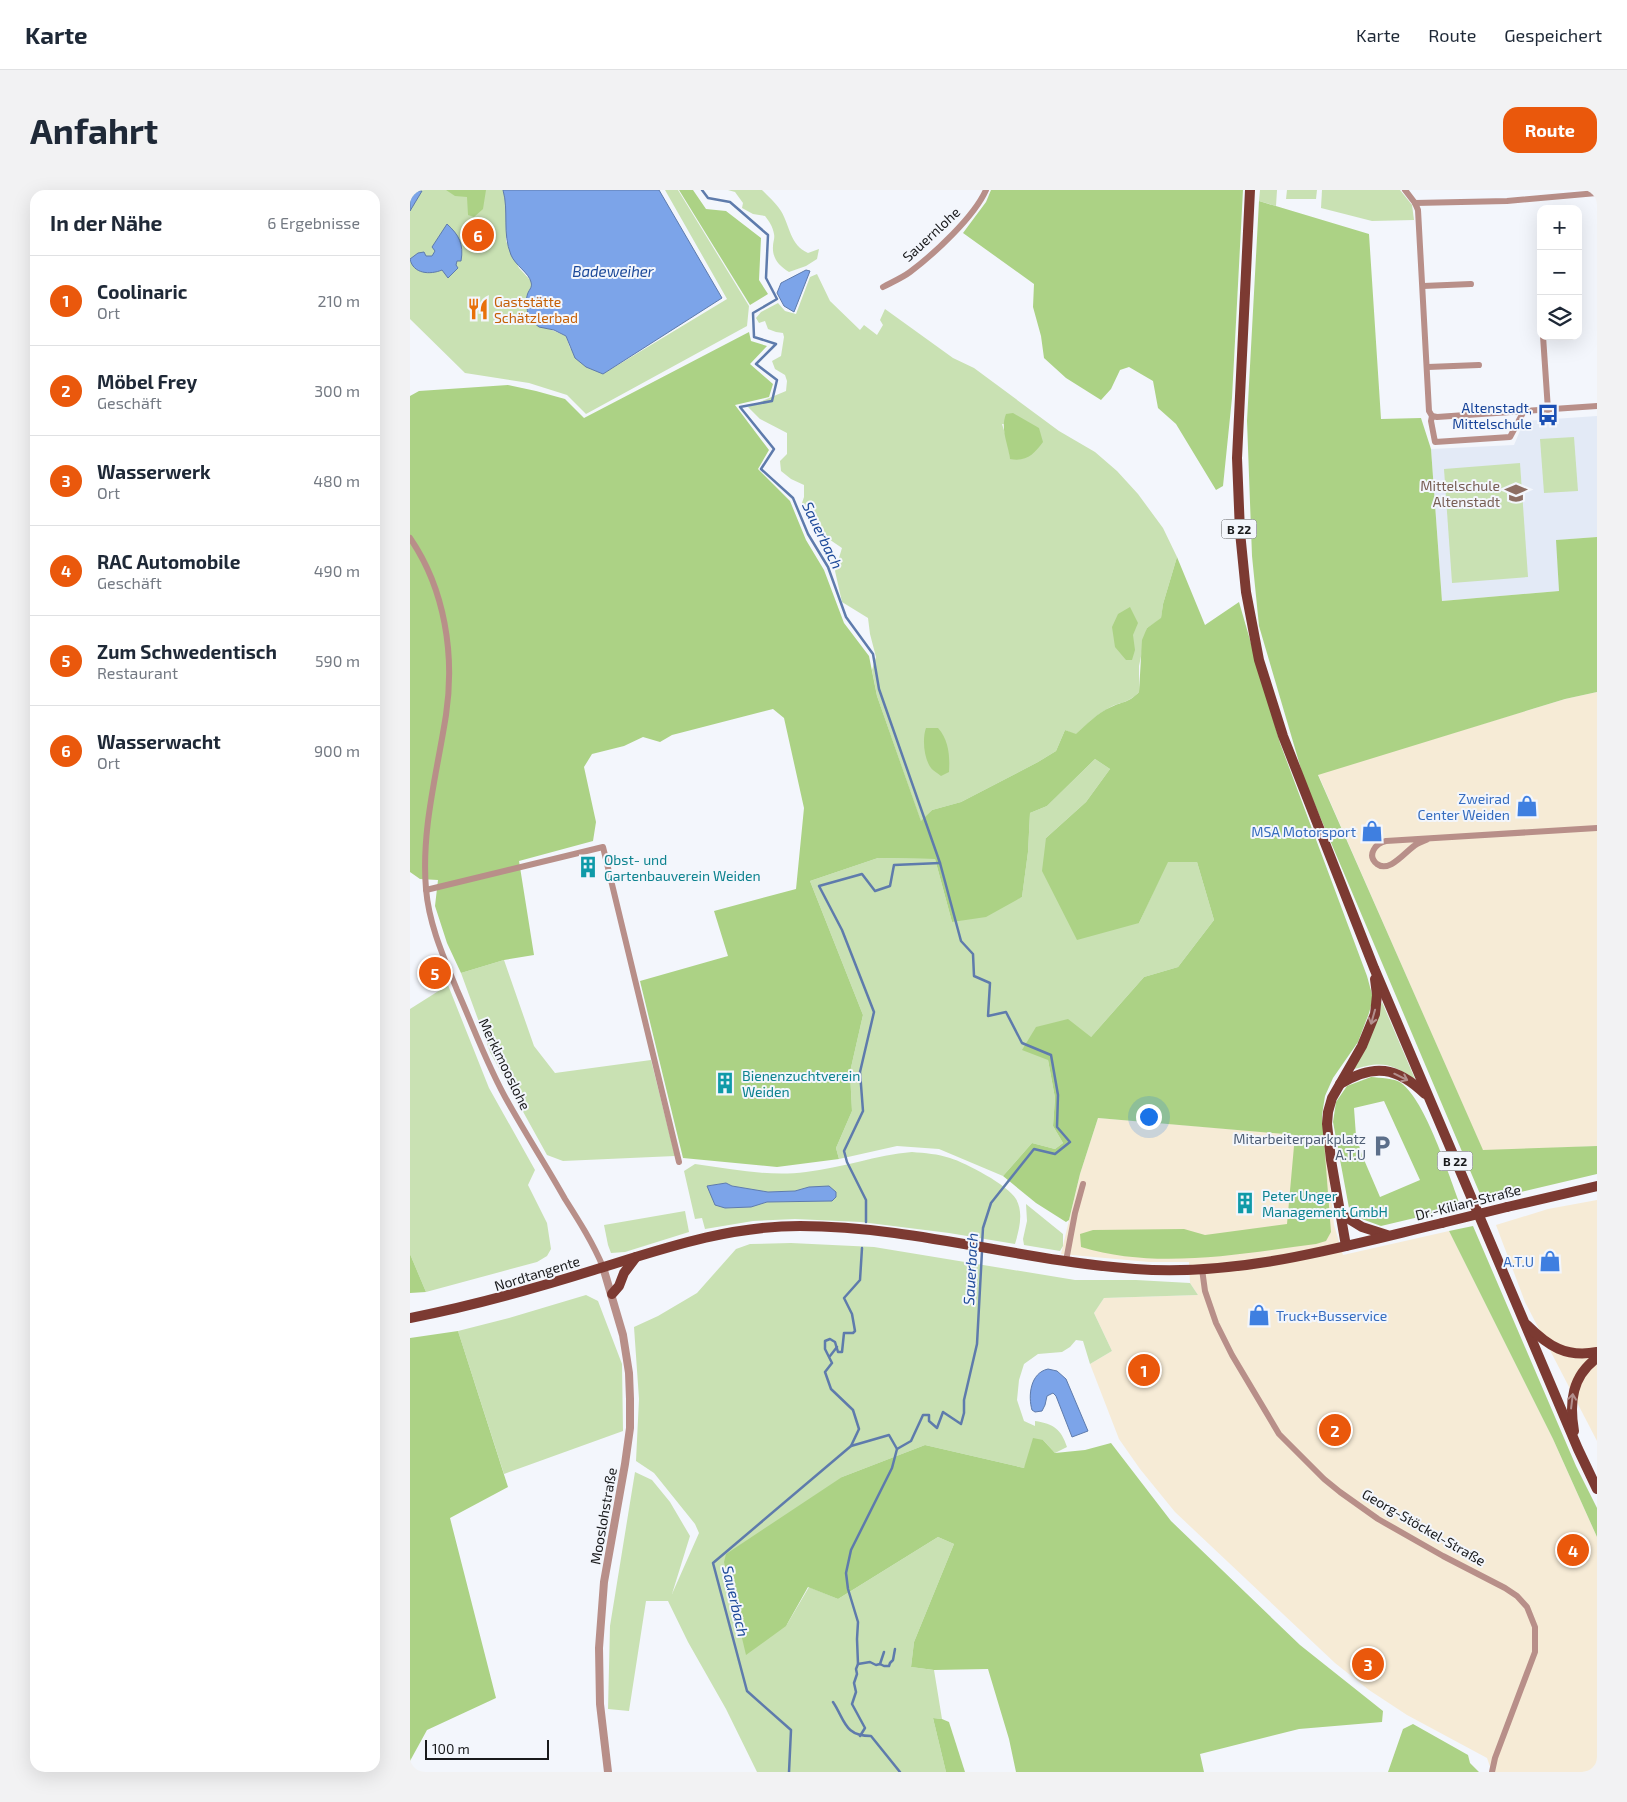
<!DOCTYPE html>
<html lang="de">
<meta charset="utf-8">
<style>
:root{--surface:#fff;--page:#f2f2f3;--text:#1f2937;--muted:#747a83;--line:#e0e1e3;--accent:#ea580c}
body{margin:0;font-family:"Exo 2",sans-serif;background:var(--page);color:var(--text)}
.controls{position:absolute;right:15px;top:15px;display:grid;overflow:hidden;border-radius:10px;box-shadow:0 5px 20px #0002}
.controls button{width:45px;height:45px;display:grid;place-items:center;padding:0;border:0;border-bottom:1px solid var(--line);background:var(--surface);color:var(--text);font:25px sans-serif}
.scale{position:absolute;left:15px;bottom:12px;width:124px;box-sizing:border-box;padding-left:5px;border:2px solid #191a1c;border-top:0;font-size:14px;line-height:18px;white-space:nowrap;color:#191a1c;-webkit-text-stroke:4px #f3f6fc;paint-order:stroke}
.you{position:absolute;left:738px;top:926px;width:18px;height:18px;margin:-12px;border:4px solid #fff;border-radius:50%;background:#1a73e8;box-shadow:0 0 0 8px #1a73e833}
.badge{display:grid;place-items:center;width:32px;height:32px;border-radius:50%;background:var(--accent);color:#fff;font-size:16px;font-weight:700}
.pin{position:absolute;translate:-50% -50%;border:2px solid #fff;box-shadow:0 1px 5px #0006}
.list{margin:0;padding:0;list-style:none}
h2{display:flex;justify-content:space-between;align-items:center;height:65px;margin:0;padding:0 20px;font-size:21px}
h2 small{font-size:16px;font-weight:400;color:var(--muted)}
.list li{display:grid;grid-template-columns:32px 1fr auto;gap:15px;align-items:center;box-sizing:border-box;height:90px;padding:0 20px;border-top:1px solid var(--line)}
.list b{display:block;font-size:19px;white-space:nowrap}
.list p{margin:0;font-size:16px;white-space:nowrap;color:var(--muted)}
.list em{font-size:16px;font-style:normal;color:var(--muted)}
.icon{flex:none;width:28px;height:28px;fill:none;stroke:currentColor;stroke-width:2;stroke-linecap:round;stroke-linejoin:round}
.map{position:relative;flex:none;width:1187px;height:1582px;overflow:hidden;border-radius:15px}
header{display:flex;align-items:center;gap:30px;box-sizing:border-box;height:70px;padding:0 25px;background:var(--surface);border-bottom:1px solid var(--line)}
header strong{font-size:24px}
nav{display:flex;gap:28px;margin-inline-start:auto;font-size:18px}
.intro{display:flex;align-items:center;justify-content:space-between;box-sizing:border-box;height:120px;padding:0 30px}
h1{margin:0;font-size:35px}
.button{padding:12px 22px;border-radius:15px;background:var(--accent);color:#fff;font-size:18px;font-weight:700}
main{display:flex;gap:30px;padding:0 30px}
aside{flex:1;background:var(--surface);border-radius:15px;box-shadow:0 5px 20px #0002}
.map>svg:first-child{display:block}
.commercial{fill:#f6ebd6}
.built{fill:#e3eaf6}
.green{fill:#c9e1b3;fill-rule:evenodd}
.forest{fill:#acd285;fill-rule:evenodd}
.water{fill:#7ca4e9;stroke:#5e7bac}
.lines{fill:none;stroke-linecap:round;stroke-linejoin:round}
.stream{stroke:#5e7bac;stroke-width:2.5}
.minor{stroke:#b88f89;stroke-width:6}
.tertiary{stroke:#b88f89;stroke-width:8}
.primary{stroke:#7c3a32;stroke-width:10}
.primary-bridge{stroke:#7c3a32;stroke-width:10}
.oneway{stroke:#b28f8d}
.labels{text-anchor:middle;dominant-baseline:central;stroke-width:4;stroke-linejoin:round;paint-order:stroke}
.shield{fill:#f3f6fc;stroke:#5a5c5f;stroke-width:1}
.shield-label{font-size:12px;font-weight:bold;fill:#191a1c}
.street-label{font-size:14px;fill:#191a1c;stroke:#f3f6fc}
.food-label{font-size:14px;fill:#c56008;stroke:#f3f6fc;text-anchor:start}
.transit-label{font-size:14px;fill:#164399;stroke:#f3f6fc;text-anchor:end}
.education-label{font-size:14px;fill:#785e54;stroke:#f3f6fc;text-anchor:end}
.shop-label{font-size:14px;fill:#366cbe;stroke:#f3f6fc;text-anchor:end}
.culture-label{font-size:14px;fill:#0d838f;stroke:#f3f6fc;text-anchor:start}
.service-label{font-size:14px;fill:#4e5e75;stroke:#f3f6fc;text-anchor:end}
.water-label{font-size:15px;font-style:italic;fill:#1c4999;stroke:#f3f6fc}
</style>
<header>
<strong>Karte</strong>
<nav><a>Karte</a><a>Route</a><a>Gespeichert</a></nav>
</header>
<div class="intro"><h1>Anfahrt</h1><a class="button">Route</a></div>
<main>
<aside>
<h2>In der Nähe<small>6 Ergebnisse</small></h2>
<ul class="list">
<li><span class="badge">1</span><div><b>Coolinaric</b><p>Ort</p></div><em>210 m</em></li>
<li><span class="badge">2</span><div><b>Möbel Frey</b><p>Geschäft</p></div><em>300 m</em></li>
<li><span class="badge">3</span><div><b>Wasserwerk</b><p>Ort</p></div><em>480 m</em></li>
<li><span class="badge">4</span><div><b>RAC Automobile</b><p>Geschäft</p></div><em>490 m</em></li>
<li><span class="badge">5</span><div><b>Zum Schwedentisch</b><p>Restaurant</p></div><em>590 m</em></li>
<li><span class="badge">6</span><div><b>Wasserwacht</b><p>Ort</p></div><em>900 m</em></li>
</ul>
</aside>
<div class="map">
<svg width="1187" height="1582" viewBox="0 0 1187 1582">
<rect width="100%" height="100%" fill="#f3f6fc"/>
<g class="commercial">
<polygon points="1187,502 1187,956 1073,961 908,584 1155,509"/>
<polygon points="688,928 915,947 924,1035 933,1065 1039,1041 1143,1249 1187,1347 1187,1582 1082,1582 1077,1568 997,1525 959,1500 925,1473 765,1322 730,1279 709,1249 680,1174 702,1161 684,1123 694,1108 788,1105 780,1093 779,1072 739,1072 651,1064 670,984"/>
<polygon points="1187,1010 1187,1251 1115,1112 1086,1035 1138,1019"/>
</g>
<polygon class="built" points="1187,226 1187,347 1147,350 1149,401 1032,411 1021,259 1104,255 1114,231"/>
<g class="green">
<path d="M0 0H93L96 13V51L109 78 121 91 122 98 117 105 116 115 119 129C132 138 142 139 156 146L160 158 193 184 317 109 255 0H268L339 116 337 136 176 224 157 205 119 193 55 183 0 129Z"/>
<path d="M318 0H352C358 6 366 13 371 21 380 36 380 55 398 63L409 59 407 69 396 76 379 82C369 76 362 68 363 56 363 52 365 48 364 44 363 37 359 31 355 26L343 24 332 18 333 13 325 2Z"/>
<polygon points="850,0 867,0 866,16 849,11"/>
<polygon points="877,0 907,0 906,9 876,9"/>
<polygon points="912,0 990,0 1002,15 1004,30 962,31 911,18"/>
<path d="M407 84 420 111 450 140 454 135 467 145 473 135 470 130 475 119 543 168 564 178 649 241 685 262 707 281 728 304 753 338 767 367 753 414 751 429 737 438 729 476V502C716 515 710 511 697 519 685 526 675 535 666 545L655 540 646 561 628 572 551 612 522 620 511 632 467 506 462 480 466 467 460 444 458 428 432 412 425 381 432 358 407 341 395 323 392 313 394 307V295L381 289 371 281 370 271 377 264V243L350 229 338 217 376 201 377 191 375 185 365 179 362 171 371 166 374 147 373 143 366 142 358 139 355 131 349 133 346 128 351 122 368 113 375 121 386 124 400 87ZM592 234 629 238 600 269 599 256Z"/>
<polygon points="1164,247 1168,301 1134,303 1130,249"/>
<polygon points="1110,273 1118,387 1042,393 1034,279"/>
<polygon points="685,569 700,579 676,612 636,648 729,733 757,672 787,672 804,730 768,777 734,787 681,847 638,870 645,908 643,936 653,953 645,959 622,953 593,986 529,959 487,956 429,969 426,958 442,921 440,882 453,825 400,691 468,668 525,669 542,732 612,707 618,662 620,623 637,616"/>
<polygon points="94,770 124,856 145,883 241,870 265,966 153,971 137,965 80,862 51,783"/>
<polygon points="38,795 79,898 125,980 118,995 137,1033 141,1059 137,1066 127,1072 16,1102 0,1064 0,819"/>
<path d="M972 812 1005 889C979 872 971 871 941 880L957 856Z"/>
<path d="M502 962C515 963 528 964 540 968 556 973 598 995 606 1009 614 1023 609 1040 605 1054L539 1043 451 1032 385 1029 343 1031 295 1039 292 1028 285 1029 274 981 285 974C322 979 359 987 396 982 432 978 466 965 502 962ZM316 993 322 996 358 1002 385 1001 399 997 426 1002V1007L422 1011 357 1012 341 1017 315 1018 297 996Z"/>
<polygon points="616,1014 653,1044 653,1056 650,1061 614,1055 613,1049 617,1031"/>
<polygon points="275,1021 279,1042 215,1062 201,1063 198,1055 194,1035"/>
<path d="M381 1053 464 1057 665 1090H726L780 1093 788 1105 694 1108 684 1123 702 1161 680 1174 673 1151 666 1150 660 1157 652 1162 628 1164 614 1174 609 1190 607 1210 614 1231 625 1236V1231C644 1234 651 1239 657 1257L645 1263 633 1250 614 1278 515 1255 432 1287 376 1436 399 1397 428 1409 528 1347 544 1354 504 1452 501 1477 524 1480 532 1529 523 1528 536 1582H347L316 1519 278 1452 258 1411H236L219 1521 198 1519 200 1436 225 1282 242 1290 260 1312 280 1346 262 1404 289 1343 285 1334 244 1283 226 1271 229 1209 224 1137 248 1126 287 1103 326 1059 340 1054Z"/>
<polygon points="176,1105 188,1111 212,1174 213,1241 94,1284 48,1141 99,1128"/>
</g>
<g class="forest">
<polygon points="36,0 76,0 73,19 64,27 58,25 57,7 45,6"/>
<polygon points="269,0 283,0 296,19 316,21 351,48 349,90 358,104 340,115"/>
<polygon points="581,0 833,0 822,208 813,296 806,300 766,234 748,218 743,191 719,177 710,180 701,199 691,210 656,188 634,168 631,146 623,117 624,94 553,43 576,12"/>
<polygon points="849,11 959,44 971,229 1011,228 1021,259 1032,411 1149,401 1146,350 1187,347 1187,502 1155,509 908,585 1073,960 1187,956 1187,984 1073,1011 894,589 849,436 842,366 837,231"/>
<path d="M339 142 341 151 357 156 340 174 363 194 359 207 325 215 359 260 348 279 380 311 396 350 414 380 434 433 459 466 467 506 511 631 522 620 551 612 628 572 646 561 655 540 666 544C676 535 687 523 701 517 714 511 718 513 729 502L732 450 737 438 751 428 753 414 767 367 795 435 829 412 870 553 957 786 963 808 959 823 948 852 923 888 915 906 912 925 921 1042 916 1051 906 1054C829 1064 747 1080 671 1057L670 1044 683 1040 774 1039 795 1045 877 1034 885 945 688 928 670 984 659 1030 656 1032 626 1013 593 986 622 953 645 959 653 953 643 936 645 908 638 870 612 860 626 837 658 829 681 847 734 787 768 777 804 730 787 672H758L729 733 667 750 632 681 636 648 676 612 700 579 685 569 637 616 620 623 618 662 612 707 576 727 542 732 525 669 468 668 400 691 453 825 440 882 442 921 426 958 429 969 367 977 273 968 230 791 318 766 304 721 386 699 394 618 374 528 363 519 262 545 250 552 233 547 214 556 182 564 174 577 186 632 183 651 109 671 124 765 94 770 51 783 37 753 25 716 28 690 10 689 0 682V206L9 201 98 195 126 201 155 209 174 228Z"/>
<path d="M603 223 629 238 633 252C624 264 617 272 600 269 598 253 590 239 596 224Z"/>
<polygon points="720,417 728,433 723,445 725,460 722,470 716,470 705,457 702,437 708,424"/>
<path d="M516 538H528C539 550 540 567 539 582L531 586C528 583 523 581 521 578 514 569 512 549 516 538Z"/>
<path d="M961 887C970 888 984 888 991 893 1016 911 1039 986 1051 1017L971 1036 949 1028 939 1018 923 932 926 912 937 896ZM974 911 1010 990 970 1007 952 965 946 946 944 918Z"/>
<polygon points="1063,1036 1166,1276 1187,1318 1187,1347 1143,1249 1039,1041"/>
<polygon points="0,1064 16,1102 0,1103"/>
<polygon points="48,1141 98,1297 40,1328 86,1508 17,1540 0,1571 0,1148"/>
<polygon points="623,1248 633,1250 645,1263 675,1260 701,1253 761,1331 890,1455 973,1521 972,1532 889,1539 790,1564 794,1582 606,1582 599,1549 578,1479 524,1480 501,1477 504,1452 544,1354 528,1347 428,1409 398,1397 376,1436 336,1465 314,1372 316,1364 432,1287 515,1255 614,1278"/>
<polygon points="523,1528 532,1529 539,1532 555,1582 536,1582"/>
<polygon points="1003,1534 1058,1565 1060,1573 1069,1582 978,1582 993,1539"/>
</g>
<g class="water">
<polygon points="0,0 12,1 0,21"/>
<path d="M93 0H249L312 108 193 184 176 177 165 168 156 146 144 140 129 137 119 129C118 122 115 113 117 106 118 100 123 98 121 92 119 83 105 75 101 65 92 43 99 21 93 0Z"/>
<path d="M37 34C49 45 54 54 51 71H47L46 75 48 78 38 88 32 80C20 85 3 84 0 69L8 63 14 62 16 66H22L25 61 22 57Z"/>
<polygon points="396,80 400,81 384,122 374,116 367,103 371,93"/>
<polygon points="316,993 322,996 358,1002 385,1001 399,997 419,996 426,1002 426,1007 422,1011 357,1012 341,1017 315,1018 305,1015 297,996"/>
<path d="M638 1179 647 1181 656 1189 678 1241 662 1247 646 1206 643 1203 637 1206 635 1215 632 1221 625 1222 622 1220C618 1206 620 1183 638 1179Z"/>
</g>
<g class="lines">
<g class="stream">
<polyline points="292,0 298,8 320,12 358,45 356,88 367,109 343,123 344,147 366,154 346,174 367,190 362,211 330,217 364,259 351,279 383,308 398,344 418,377 436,427 463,464 469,499 530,673 551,751 563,764 564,786 580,793 578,826 596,822 612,853 641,865 648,905 647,937 660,952 645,964 624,959 581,1013 573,1038 572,1055"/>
<polyline points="456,1032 456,1010 437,972 434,961 453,921 450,882 464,822 432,740 409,696 452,684 465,701 480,696 484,675 530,673"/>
<polyline points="420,1166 427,1157"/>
<polyline points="441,1256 449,1239 443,1220 421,1199 415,1182 422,1173 415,1159 415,1151 420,1149 425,1152 428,1162 432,1162 434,1143 443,1143 445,1141 442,1124 434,1108 450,1090 452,1058"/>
<polyline points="448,1474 460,1472 466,1475 470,1474 474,1476 479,1476 480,1473 483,1470 485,1459"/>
<polyline points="470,1474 474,1462"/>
<path d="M423 1512C435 1530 434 1546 461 1546L490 1582"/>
<polyline points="450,1546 455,1538 442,1514 446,1502 444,1493 447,1484 446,1479 448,1474 447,1449 448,1432 438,1399 436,1383 441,1360 482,1278 487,1259"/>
<polyline points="379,1582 381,1540 337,1501 303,1373 441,1256 479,1245 487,1259 501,1251 513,1225 519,1225 519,1231 527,1238 533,1222 551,1234 554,1223 554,1210 567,1154 572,1061"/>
</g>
<g class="minor">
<polyline points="995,0 1005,13 1008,20 1019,221 1022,226"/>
<polyline points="1005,13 1097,11 1187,3"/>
<polyline points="1131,84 1131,104"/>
<polyline points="1013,96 1061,94"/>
<path d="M473 97C482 92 492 88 500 82 524 64 564 27 576 0"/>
<polyline points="1133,146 1138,220"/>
<polyline points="1018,177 1069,175"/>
<polyline points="1114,221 1100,247 1025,252 1021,231 1022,226 1027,227 1187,216"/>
<path d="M0 348C35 399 45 465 36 525 27 583 11 640 16 699 19 735 34 768 47 800 64 838 78 878 99 914 117 946 137 977 155 1009 169 1031 183 1053 193 1077"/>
<path d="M1018 649C1014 651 1010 652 1007 654 997 659 980 684 967 674 956 665 966 653 976 651L1187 638"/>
<polyline points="16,700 193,657 269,972"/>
<polyline points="656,1071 665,1023 673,994"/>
<polyline points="792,1079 795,1101 806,1133 822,1165 869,1244 914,1289 930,1302 968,1329 1033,1366 1095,1398 1107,1406 1117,1417 1125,1437 1125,1462 1085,1568 1082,1582"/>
</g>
<polyline class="tertiary" points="193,1077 213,1145 219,1183 220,1209 220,1238 215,1274 194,1392 189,1458 190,1514 198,1582"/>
<g class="primary">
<polyline points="840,0 827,268 830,342 836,402 849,470 873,546 964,778 1168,1259 1187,1299"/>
<path d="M930 894C964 873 987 877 1015 904"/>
<polyline points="1097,1017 1187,996"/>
<polyline points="931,1024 952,1037 977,1045"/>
<polyline points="936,1056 921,970 917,934 918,922 922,908 952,856 965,824 967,805 965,789"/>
<polyline points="202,1104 209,1096 214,1083 226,1067"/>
<path d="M0 1128C63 1116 123 1099 184 1080 252 1059 317 1036 390 1036 503 1036 612 1071 725 1079 829 1087 931 1057 1032 1033"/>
<path d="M1117 1135C1138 1156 1156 1168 1187 1162"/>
<path d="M1164 1241C1159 1212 1162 1186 1187 1168"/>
</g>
<polyline class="primary-bridge" points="1032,1033 1097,1017"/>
</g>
<defs><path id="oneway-shaft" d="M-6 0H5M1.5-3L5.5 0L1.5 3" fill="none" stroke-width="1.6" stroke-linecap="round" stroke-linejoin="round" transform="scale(1.25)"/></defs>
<g class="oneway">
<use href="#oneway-shaft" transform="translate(963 827) rotate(106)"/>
<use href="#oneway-shaft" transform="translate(991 887) rotate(26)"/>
<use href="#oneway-shaft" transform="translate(1162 1211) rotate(-83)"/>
</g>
<defs>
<g id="restaurant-bare" transform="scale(1.725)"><path d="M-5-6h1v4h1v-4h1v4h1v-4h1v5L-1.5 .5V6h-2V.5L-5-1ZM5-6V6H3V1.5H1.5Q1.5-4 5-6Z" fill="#e8710a" stroke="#f3f6fc" stroke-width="2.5" paint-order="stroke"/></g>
<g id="bus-bare" transform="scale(1.725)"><path d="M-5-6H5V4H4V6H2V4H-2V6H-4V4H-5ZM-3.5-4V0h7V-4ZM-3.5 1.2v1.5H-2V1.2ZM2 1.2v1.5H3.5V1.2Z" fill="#1a4fb4" stroke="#f3f6fc" stroke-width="2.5" paint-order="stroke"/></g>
<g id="school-bare" transform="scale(1.725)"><path d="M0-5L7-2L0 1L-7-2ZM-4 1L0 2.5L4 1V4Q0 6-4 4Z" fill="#8d6e63" stroke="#f3f6fc" stroke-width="2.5" paint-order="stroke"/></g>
<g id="shop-bare" transform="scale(1.725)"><path d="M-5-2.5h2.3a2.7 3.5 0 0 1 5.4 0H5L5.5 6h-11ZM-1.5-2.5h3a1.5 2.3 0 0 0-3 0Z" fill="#3f7fe0" stroke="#f3f6fc" stroke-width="2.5" paint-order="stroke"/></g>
<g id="building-bare" transform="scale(1.725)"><path d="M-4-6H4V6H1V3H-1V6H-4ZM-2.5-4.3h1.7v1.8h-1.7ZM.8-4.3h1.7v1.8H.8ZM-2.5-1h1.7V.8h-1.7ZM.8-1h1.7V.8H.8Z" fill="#0f9aa8" stroke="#f3f6fc" stroke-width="2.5" paint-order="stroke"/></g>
<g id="parking-bare" transform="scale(1.725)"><path d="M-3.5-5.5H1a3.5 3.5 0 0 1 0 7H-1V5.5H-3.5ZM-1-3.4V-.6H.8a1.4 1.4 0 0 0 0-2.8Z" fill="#5c6f8a" stroke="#f3f6fc" stroke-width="2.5" paint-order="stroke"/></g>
</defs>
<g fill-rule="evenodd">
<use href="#restaurant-bare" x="68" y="119"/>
<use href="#bus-bare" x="1138" y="225"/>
<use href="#school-bare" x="1106" y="303"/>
<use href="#shop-bare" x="1117" y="616"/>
<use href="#shop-bare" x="962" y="641"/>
<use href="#building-bare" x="178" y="677"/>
<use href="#building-bare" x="315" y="893"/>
<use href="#parking-bare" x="972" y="956"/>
<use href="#building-bare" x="835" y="1013"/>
<use href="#shop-bare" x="1140" y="1071"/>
<use href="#shop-bare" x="849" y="1125"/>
</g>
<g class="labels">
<g class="shield">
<rect x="811.5" y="329.5" width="35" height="19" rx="4"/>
<rect x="1027.5" y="961.5" width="35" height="19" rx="4"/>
</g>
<g class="shield-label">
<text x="829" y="339">B 22</text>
<text x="1045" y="971">B 22</text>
</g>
<g class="street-label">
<text transform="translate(521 44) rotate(-43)">Sauernlohe</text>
<text transform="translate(95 874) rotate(64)">Merklmooslohe</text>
<text transform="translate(1058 1012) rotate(-14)">Dr.-Kilian-Straße</text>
<text transform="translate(127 1083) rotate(-17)">Nordtangente</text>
<text transform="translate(193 1326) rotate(-80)">Mooslohstraße</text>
<text transform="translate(1014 1337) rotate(30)">Georg-Stöckel-Straße</text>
</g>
<g class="food-label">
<text x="84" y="111">Gaststätte<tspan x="84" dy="16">Schätzlerbad</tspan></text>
</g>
<g class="transit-label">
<text x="1122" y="217">Altenstadt,<tspan x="1122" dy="16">Mittelschule</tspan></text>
</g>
<g class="education-label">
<text x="1090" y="295">Mittelschule<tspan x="1090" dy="16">Altenstadt</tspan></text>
</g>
<g class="shop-label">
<text x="1100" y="608">Zweirad<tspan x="1100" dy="16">Center Weiden</tspan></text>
<text x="946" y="641">MSA Motorsport</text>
<text x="1124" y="1071">A.T.U</text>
<text x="866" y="1125" text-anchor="start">Truck+Busservice</text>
</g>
<g class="culture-label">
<text x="194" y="669">Obst- und<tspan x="194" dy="16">Gartenbauverein Weiden</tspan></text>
<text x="332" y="885">Bienenzuchtverein<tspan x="332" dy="16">Weiden</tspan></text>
<text x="852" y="1005">Peter Unger<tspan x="852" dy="16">Management GmbH</tspan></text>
</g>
<g class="service-label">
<text x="956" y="948">Mitarbeiterparkplatz<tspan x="956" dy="16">A.T.U</tspan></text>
</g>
<g class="water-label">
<text x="203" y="81">Badeweiher</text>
<text transform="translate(413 345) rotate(64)">Sauerbach</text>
<text transform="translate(560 1079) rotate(-87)">Sauerbach</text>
<text transform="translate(326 1411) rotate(77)">Sauerbach</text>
</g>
</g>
</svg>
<div class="controls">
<button>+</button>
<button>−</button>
<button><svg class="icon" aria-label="layers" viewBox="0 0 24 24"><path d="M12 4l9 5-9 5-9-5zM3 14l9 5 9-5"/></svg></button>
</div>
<div class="scale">100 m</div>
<div class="you"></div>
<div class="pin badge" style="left:734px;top:1180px">1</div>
<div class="pin badge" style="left:925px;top:1240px">2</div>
<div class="pin badge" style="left:958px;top:1474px">3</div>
<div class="pin badge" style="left:1163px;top:1360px">4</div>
<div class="pin badge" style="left:25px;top:783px">5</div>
<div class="pin badge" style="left:68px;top:45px">6</div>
</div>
</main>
